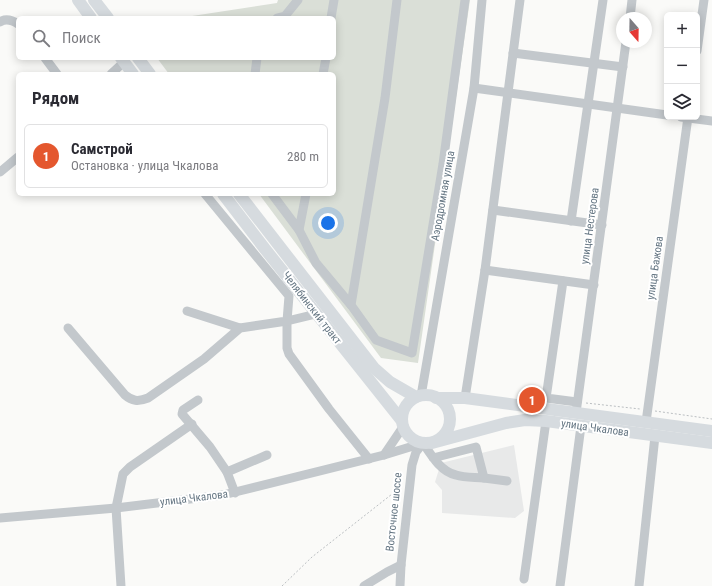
<!DOCTYPE html>
<html lang="ru">
<meta charset="utf-8">
<style>
:root{--surface:#fff;--page:#f7f7f7;--text:#2b2b33;--muted:#7c7c81;--line:#e1e1e2;--accent:#e4572e}
body{margin:0;font-family:"Roboto Condensed",sans-serif;background:var(--page);color:var(--text)}
.controls{position:absolute;right:12px;top:12px;display:grid;overflow:hidden;border-radius:6px;box-shadow:0 2px 10px #0003}
.controls button{width:36px;height:36px;display:grid;place-items:center;padding:0;border:0;border-bottom:1px solid var(--line);background:var(--surface);color:var(--text);font:20px sans-serif}
.compass{position:absolute;left:616px;top:12px;width:36px;height:36px;border-radius:50%;background:var(--surface);box-shadow:0 2px 10px #0003;rotate:160deg}
.you{position:absolute;left:328px;top:223px;width:14px;height:14px;margin:-10px;border:3px solid #fff;border-radius:50%;background:#1a73e8;box-shadow:0 0 0 6px #1a73e833}
.badge{display:grid;place-items:center;width:26px;height:26px;border-radius:50%;background:var(--accent);color:#fff;font-size:13px;font-weight:700}
.pin{position:absolute;translate:-50% -50%;border:2px solid #fff;box-shadow:0 1px 4px #0006}
.list{margin:0;padding:0;list-style:none}
h2{display:flex;justify-content:space-between;align-items:center;height:52px;margin:0;padding:0 16px;font-size:17px}
h2 small{font-size:13px;font-weight:400;color:var(--muted)}
.list li{display:grid;grid-template-columns:26px 1fr auto;gap:12px;align-items:center;box-sizing:border-box;height:64px;margin:0 8px 8px;padding:0 8px;border:1px solid var(--line);border-radius:6px}
.list b{display:block;font-size:15px;white-space:nowrap}
.list p{margin:0;font-size:13px;white-space:nowrap;color:var(--muted)}
.list em{font-size:13px;font-style:normal;color:var(--muted)}
.icon{flex:none;width:22px;height:22px;fill:none;stroke:currentColor;stroke-width:2;stroke-linecap:round;stroke-linejoin:round}
.map{position:relative;flex:none;width:712px;height:586px;overflow:hidden}
.search{position:absolute;background:var(--surface);box-shadow:0 2px 10px #0003;left:16px;top:16px;width:320px;height:44px;display:flex;align-items:center;gap:10px;box-sizing:border-box;padding:0 14px;border-radius:6px;color:var(--muted);font-size:15px}
.panel{position:absolute;background:var(--surface);box-shadow:0 2px 10px #0003;left:16px;top:72px;width:320px;height:124px;border-radius:6px}
.map>svg:first-child{display:block}
.built{fill:#e8e9e9}
.green{fill:#dadfd7}
.lines{fill:none;stroke-linecap:round;stroke-linejoin:round}
.path{stroke:#bbbfc2;stroke-width:1;stroke-dasharray:2 2;stroke-linecap:butt}
.minor{stroke:#c3c8cc;stroke-width:9}
.major{stroke:#d6dbdf;stroke-width:12}
.labels{text-anchor:middle;dominant-baseline:central;stroke-width:4;stroke-linejoin:round;paint-order:stroke}
.street-label{font-size:11px;fill:#657683;stroke:#fff}
</style>
<div class="map">
<svg width="712" height="586" viewBox="0 0 712 586">
<rect width="100%" height="100%" fill="#fafaf8"/>
<polygon class="built" points="514,445 524,511 515,518 442,513 442,490 435,482 441,463"/>
<polygon class="green" points="278,0 470,0 418,363 381,358 259,194 334,194 334,74 169,74 157,58 334,58 334,18 179,18 277,3"/>
<g class="lines">
<g class="path">
<polyline points="586,403 640,409"/>
<polyline points="655,411 712,419"/>
<polyline points="282,586 312,557 401,487"/>
</g>
<g class="minor">
<polyline points="397,0 385,98 351,305 376,340 412,353 443,164 465,0"/>
<polyline points="277,18 285,16 298,0"/>
<polyline points="331,18 334,0"/>
<polyline points="630,18 632,0"/>
<path d="M0 22C6 18 12 20 18 24"/>
<polyline points="697,51 704,0"/>
<polyline points="513,53 623,67"/>
<polyline points="45,58 57,74"/>
<polyline points="111,74 124,62"/>
<polyline points="255,74 257,58"/>
<polyline points="323,74 326,58"/>
<polyline points="474,88 667,115"/>
<polyline points="681,117 712,121"/>
<polyline points="0,172 18,157"/>
<polyline points="272,194 299,230 306,194"/>
<polyline points="493,210 602,225"/>
<polyline points="571,221 603,0"/>
<polyline points="299,230 316,263 351,305"/>
<polyline points="485,270 594,285"/>
<polyline points="563,281 546,398 577,402"/>
<polyline points="187,311 240,328"/>
<polyline points="316,314 287,321 287,348 289,354 329,409 369,459"/>
<path d="M68 328 125 395C132 401 138 402 148 398L204 359 240 328 287 321 289 296 205 194"/>
<polyline points="421,396 474,88 482,0"/>
<polyline points="465,398 485,270 520,0"/>
<polyline points="198,400 183,410 182,414 210,447 227,472 235,493"/>
<polyline points="576,413 626,42"/>
<polyline points="646,422 688,117"/>
<path d="M423 443C431 455 441 472 456 475 465 478 475 477 484 478L476 447 433 458"/>
<polyline points="384,455 403,427"/>
<polyline points="227,472 267,455"/>
<polyline points="484,478 507,481"/>
<polyline points="0,518 116,508 223,495 384,455 423,443"/>
<polyline points="524,579 546,421"/>
<polyline points="121,586 116,508 123,474 130,467 192,424"/>
<polyline points="364,586 387,572 401,565"/>
<polyline points="400,586 401,565 412,465 416,452 423,443"/>
<polyline points="560,586 581,426"/>
<polyline points="639,586 655,436"/>
</g>
<g class="major">
<polyline points="78,0 91,18"/>
<polyline points="94,0 108,18"/>
<polyline points="121,58 133,74"/>
<polyline points="138,58 150,74"/>
<polyline points="223,194 265,249 402,421"/>
<polyline points="239,194 374,368 390,382 416,397"/>
<circle cx="426" cy="419" r="24"/>
<polyline points="436,398 465,398 712,431"/>
<polyline points="432,443 506,423 525,420 546,421 712,443"/>
</g>
</g>
<g class="labels">
<g class="street-label">
<text transform="translate(443 196) rotate(-80)">Аэродромная улица</text>
<text transform="translate(590 226) rotate(-82)">улица Нестерова</text>
<text transform="translate(655 268) rotate(-82)">улица Бажова</text>
<text transform="translate(312 308) rotate(52)">Челябинский тракт</text>
<text transform="translate(595 428) rotate(8)">улица Чкалова</text>
<text transform="translate(194 498) rotate(-7)">улица Чкалова</text>
<text transform="translate(394 512) rotate(-84)">Восточное шоссе</text>
</g>
</g>
</svg>
<div class="controls">
<button>+</button>
<button>−</button>
<button><svg class="icon" aria-label="layers" viewBox="0 0 24 24"><path d="M12 4l9 5-9 5-9-5zM3 14l9 5 9-5"/></svg></button>
</div>
<svg class="compass" viewBox="-18 -18 36 36"><path d="M0-13l5 13h-10z" fill="#e53935"/><path d="M0 13l5-13h-10z" fill="#7c7c81"/></svg>
<div class="you"></div>
<div class="pin badge" style="left:532px;top:400px">1</div>
<div class="search"><svg class="icon" aria-label="search" viewBox="0 0 24 24"><circle cx="10" cy="10" r="6"/><path d="M15 15l6 6"/></svg>Поиск</div>
<section class="panel">
<h2>Рядом<small></small></h2>
<ul class="list">
<li><span class="badge">1</span><div><b>Самстрой</b><p>Остановка · улица Чкалова</p></div><em>280 m</em></li>
</ul>
</section>
</div>
